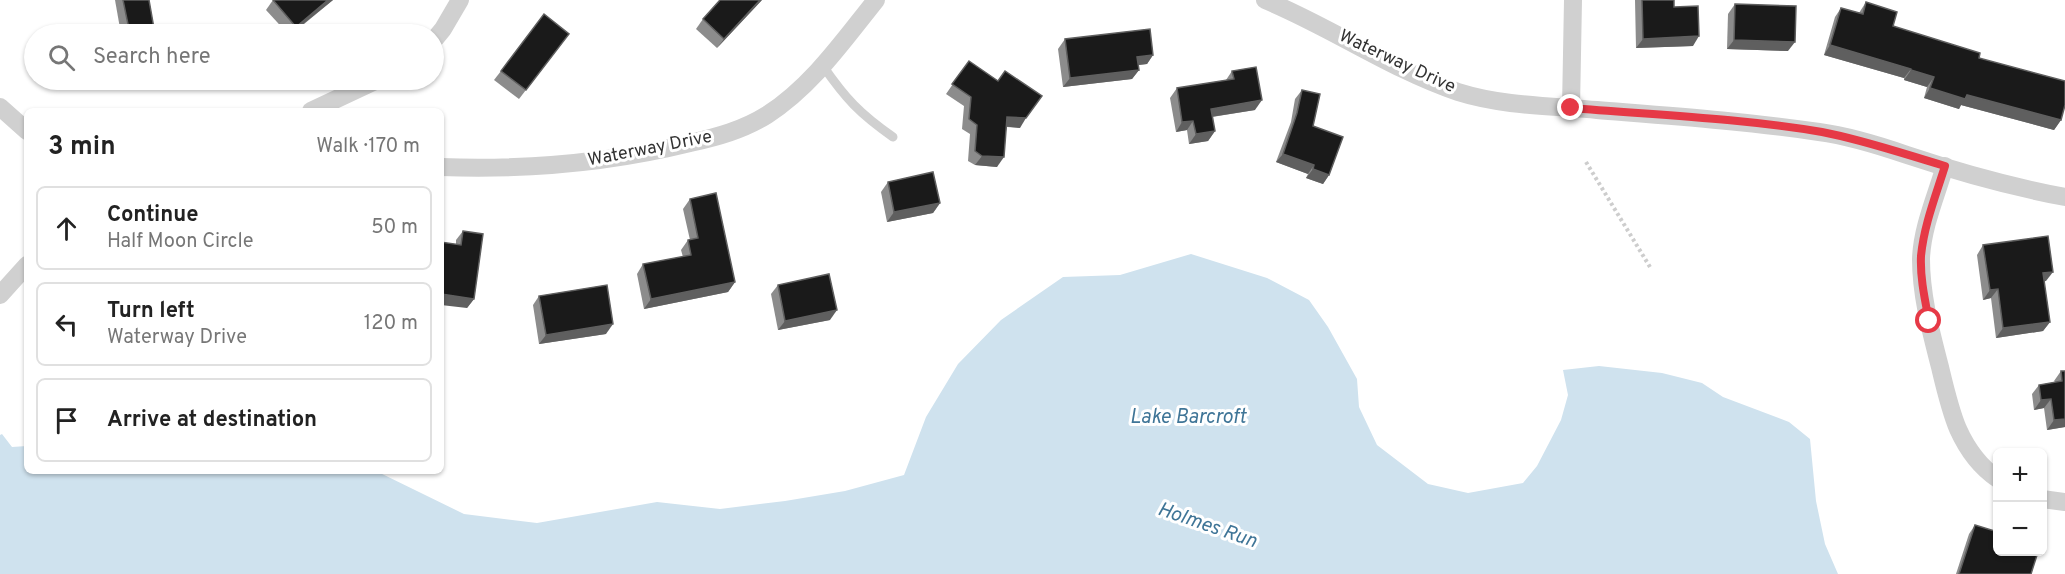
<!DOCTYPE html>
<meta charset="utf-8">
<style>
:root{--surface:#fff;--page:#f2f2f2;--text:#222;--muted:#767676;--line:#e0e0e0}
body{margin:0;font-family:Overpass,sans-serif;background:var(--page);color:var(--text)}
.controls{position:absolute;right:18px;bottom:18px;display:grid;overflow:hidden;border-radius:9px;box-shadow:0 2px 4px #0004}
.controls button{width:54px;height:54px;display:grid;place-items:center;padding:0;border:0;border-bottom:2px solid var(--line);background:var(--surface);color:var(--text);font:30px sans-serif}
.stop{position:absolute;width:18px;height:18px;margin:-14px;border:4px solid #e63946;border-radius:50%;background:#fff}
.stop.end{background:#e63946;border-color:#fff;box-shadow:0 2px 6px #0008}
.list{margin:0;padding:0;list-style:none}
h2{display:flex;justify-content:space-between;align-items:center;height:78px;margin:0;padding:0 24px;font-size:26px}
h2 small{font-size:20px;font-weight:400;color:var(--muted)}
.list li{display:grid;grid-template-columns:39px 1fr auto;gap:18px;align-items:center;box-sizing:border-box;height:84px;margin:0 12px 12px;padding:0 12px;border:2px solid var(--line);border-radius:9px}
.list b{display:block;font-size:22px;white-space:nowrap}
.list p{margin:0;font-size:20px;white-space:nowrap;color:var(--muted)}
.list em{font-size:20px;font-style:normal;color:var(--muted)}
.icon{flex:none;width:33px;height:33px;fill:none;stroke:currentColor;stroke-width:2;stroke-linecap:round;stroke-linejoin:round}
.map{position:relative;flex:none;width:2065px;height:574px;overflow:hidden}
.search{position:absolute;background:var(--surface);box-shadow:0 2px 4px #0004;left:24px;top:24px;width:420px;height:66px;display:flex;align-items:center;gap:15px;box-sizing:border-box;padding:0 21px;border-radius:33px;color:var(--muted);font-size:22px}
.panel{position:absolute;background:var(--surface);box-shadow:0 2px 4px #0004;left:24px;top:108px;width:420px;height:366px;border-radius:9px}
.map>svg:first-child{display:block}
.water{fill:#cfe2ee}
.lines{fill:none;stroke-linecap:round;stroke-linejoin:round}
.path{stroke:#cdcdcd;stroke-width:4;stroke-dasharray:3 3;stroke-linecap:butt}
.service{stroke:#d0d0d0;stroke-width:9}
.minor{stroke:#d0d0d0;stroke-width:18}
.wall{fill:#8c8c8c}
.shaded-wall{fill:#5f5f5f}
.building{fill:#1a1a1a;stroke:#5f5f5f;stroke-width:1.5}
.route{stroke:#e63946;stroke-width:8}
.labels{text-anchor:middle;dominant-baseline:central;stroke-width:6;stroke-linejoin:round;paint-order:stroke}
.street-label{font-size:18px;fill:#333;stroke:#fff}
.water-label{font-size:20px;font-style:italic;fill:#3f7597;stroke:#fff}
</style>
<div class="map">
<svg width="2065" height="574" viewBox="0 0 2065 574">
<rect width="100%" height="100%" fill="#fff"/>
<polygon class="water" points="1191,254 1267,278 1309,300 1328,327 1357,379 1359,407 1377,445 1428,484 1468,493 1523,483 1537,466 1561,420 1568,395 1563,370 1599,366 1662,373 1702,383 1723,397 1789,422 1810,439 1816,501 1825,544 1838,574 0,574 0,435 2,434 12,447 27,446 27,471 376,471 464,514 537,523 657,502 720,509 785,501 845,491 904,475 926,417 958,364 1001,320 1063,277 1120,275"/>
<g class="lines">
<polyline class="path" points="1586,162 1650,267"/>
<path class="service" d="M823 66C846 99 859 113 893 137"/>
<g class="minor">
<path d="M1265 0C1331 27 1390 69 1458 92 1502 106 1552 106 1597 110 1672 116 1745 121 1819 132 1849 136 1878 145 1907 155 1958 172 2012 187 2065 197"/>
<polyline points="434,40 443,29 460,0"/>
<polyline points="0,107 27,131"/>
<polyline points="1571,108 1573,0"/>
<polyline points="311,111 377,80"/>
<path d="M1945 166C1936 196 1922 228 1921 259 1921 296 1931 332 1940 367 1945 388 1950 410 1958 429 1967 449 1980 467 1998 479"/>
<path d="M441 167C524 170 609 163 690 143 717 137 743 130 767 115 812 86 843 41 876 0"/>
<polyline points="0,295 27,265"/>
<polyline points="2042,499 2065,502"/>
</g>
</g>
<g class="wall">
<polygon points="115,0 149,0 155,34 121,34"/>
<polygon points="273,0 333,0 292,34 288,34 266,10"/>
<polygon points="762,0 717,48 696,29 703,19"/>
<polygon points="1635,0 1674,0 1674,7 1693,46 1636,48"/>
<polygon points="1866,2 1893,26 1979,58 2061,120 2054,130 1961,105 1959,109 1924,98 1927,87 1904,80 1904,78 1824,55 1835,17 1841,8 1859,13"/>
<polygon points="1735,4 1788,51 1727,49 1728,14"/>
<polygon points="1065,39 1153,55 1147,64 1138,65 1139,70 1132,79 1063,87 1058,49"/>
<polygon points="562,43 519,99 494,80 501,71"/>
<polygon points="969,61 1020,128 1007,127 997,167 975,165 968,161 970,134 962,129 964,106 946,94"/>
<polygon points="1232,71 1255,110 1212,117 1215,131 1208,141 1189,144 1187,130 1176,132 1170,98 1177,88 1226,80"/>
<polygon points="1302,90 1329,175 1323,184 1306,178 1308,174 1276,162 1291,122 1295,99"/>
<polygon points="888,182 940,203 933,213 887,222 881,192"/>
<polygon points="690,199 735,282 728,292 644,309 637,274 643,264 683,257 681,250 688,240 690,240 683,209"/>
<polygon points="463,231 474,299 467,308 456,244 456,240"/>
<polygon points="1983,245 2046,281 2044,281 2050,322 2043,331 1996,338 1991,298 1983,300 1977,255"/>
<polygon points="778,285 830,320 778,330 771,294"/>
<polygon points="539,296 606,334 539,344 533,305"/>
<polygon points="2061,371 2065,371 2065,427 2047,430 2044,408 2034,410 2032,394 2039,385 2055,382 2054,381"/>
<polygon points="1975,525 2031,574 1956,574 1969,534"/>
</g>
<g class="shaded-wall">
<polygon points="328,0 333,0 291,34 296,27"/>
<polygon points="760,0 762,0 717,48 724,39"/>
<polygon points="1699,36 1693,46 1636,48 1643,39"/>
<polygon points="1734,40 1795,42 1788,51 1727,49"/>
<polygon points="1830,45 1911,69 1904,78 1824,55"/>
<polygon points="1153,55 1147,64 1130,66 1137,57"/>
<polygon points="1139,70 1132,79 1063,87 1070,78"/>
<polygon points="1911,70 1934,77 1927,87 1904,80"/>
<polygon points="1930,88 1967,95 2061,120 2054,130 1961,105 1959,109 1924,98"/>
<polygon points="1262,100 1255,110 1204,118 1211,109"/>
<polygon points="1007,117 1026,118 1020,128 1001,126"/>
<polygon points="1193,121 1187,130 1176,132 1182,122"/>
<polygon points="1215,131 1208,141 1189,144 1196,134"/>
<polygon points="1283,154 1314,165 1308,174 1276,162"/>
<polygon points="982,156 1004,157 997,167 975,165"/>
<polygon points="1313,169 1329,175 1323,184 1306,178"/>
<polygon points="940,203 933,213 887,222 894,212"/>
<polygon points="2053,272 2046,281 2036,283 2043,273"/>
<polygon points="735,282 728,292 644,309 651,299"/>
<polygon points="1998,289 1991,298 1983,300 1990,290"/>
<polygon points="441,294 474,299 467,308 441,305"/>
<polygon points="837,310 830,320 778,330 785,321"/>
<polygon points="2050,322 2043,331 1996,338 2003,328"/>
<polygon points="613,324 606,334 539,344 546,335"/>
<polygon points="2051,399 2044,408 2034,410 2041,400"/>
<polygon points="2065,419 2065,427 2047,430 2054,420"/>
</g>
<g class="building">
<polygon points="123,0 149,0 155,34 130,34"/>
<polygon points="273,0 328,0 296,27"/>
<polygon points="720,0 760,0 724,39 703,19"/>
<polygon points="1642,0 1674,0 1674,7 1698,6 1699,36 1643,39"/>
<polygon points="1866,2 1897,12 1893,26 1980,53 1979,58 2065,81 2065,105 2061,120 1967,95 1965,99 1930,88 1934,77 1911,70 1911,69 1830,45 1841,8 1863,14"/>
<polygon points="1735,4 1796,6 1795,42 1734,40"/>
<polygon points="544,14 569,34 526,90 501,71"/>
<polygon points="1150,29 1153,55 1137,57 1139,70 1070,78 1065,39"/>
<polygon points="969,61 998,81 1005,71 1042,96 1026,118 1007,117 1004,157 982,156 975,151 977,125 969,119 971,97 952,84"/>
<polygon points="1256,67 1262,100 1211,109 1215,131 1196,134 1193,121 1182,122 1177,88 1234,79 1232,71"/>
<polygon points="1302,90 1320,94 1313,126 1343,137 1329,175 1313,169 1314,165 1283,154 1297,113"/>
<polygon points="933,172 940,203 894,212 888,182"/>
<polygon points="716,193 735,282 651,299 643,264 691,255 688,240 698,238 690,199"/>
<polygon points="463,231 483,234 474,299 441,294 441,242 461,245"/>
<polygon points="2048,236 2053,272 2043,273 2050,322 2003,328 1998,289 1990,290 1983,245"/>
<polygon points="829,274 837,310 785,321 778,285"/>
<polygon points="607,285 613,324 546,335 539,296"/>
<polygon points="2061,371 2065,371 2065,419 2054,420 2051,399 2041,400 2039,385 2062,381"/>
<polygon points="1975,525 1998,532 1998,552 2038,552 2031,574 1959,574"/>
</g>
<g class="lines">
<path class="route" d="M1571 108C1655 115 1739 118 1822 132 1864 140 1904 154 1945 166 1936 195 1924 225 1921 256 1920 278 1925 300 1929 321"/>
</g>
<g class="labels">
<g class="street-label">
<text transform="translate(1397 62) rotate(25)">Waterway Drive</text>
<text transform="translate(650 149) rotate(-11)">Waterway Drive</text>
</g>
<g class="water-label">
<text x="1188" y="418">Lake Barcroft</text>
<text transform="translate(1207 526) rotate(19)">Holmes Run</text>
</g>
</g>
</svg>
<div class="controls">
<button>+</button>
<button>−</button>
</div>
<div class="stop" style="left:1929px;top:321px"></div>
<div class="stop end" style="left:1571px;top:108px"></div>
<div class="search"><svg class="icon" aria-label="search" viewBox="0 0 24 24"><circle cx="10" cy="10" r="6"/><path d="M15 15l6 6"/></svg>Search here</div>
<section class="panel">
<h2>3 min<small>Walk · 170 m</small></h2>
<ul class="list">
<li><svg class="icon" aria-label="ahead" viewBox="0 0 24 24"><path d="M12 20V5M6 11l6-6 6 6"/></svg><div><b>Continue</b><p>Half Moon Circle</p></div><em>50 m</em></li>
<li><svg class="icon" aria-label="left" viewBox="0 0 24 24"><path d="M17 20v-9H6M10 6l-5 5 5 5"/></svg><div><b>Turn left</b><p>Waterway Drive</p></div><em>120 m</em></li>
<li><svg class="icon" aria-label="arrive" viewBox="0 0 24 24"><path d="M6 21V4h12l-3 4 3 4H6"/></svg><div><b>Arrive at destination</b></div></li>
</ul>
</section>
</div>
